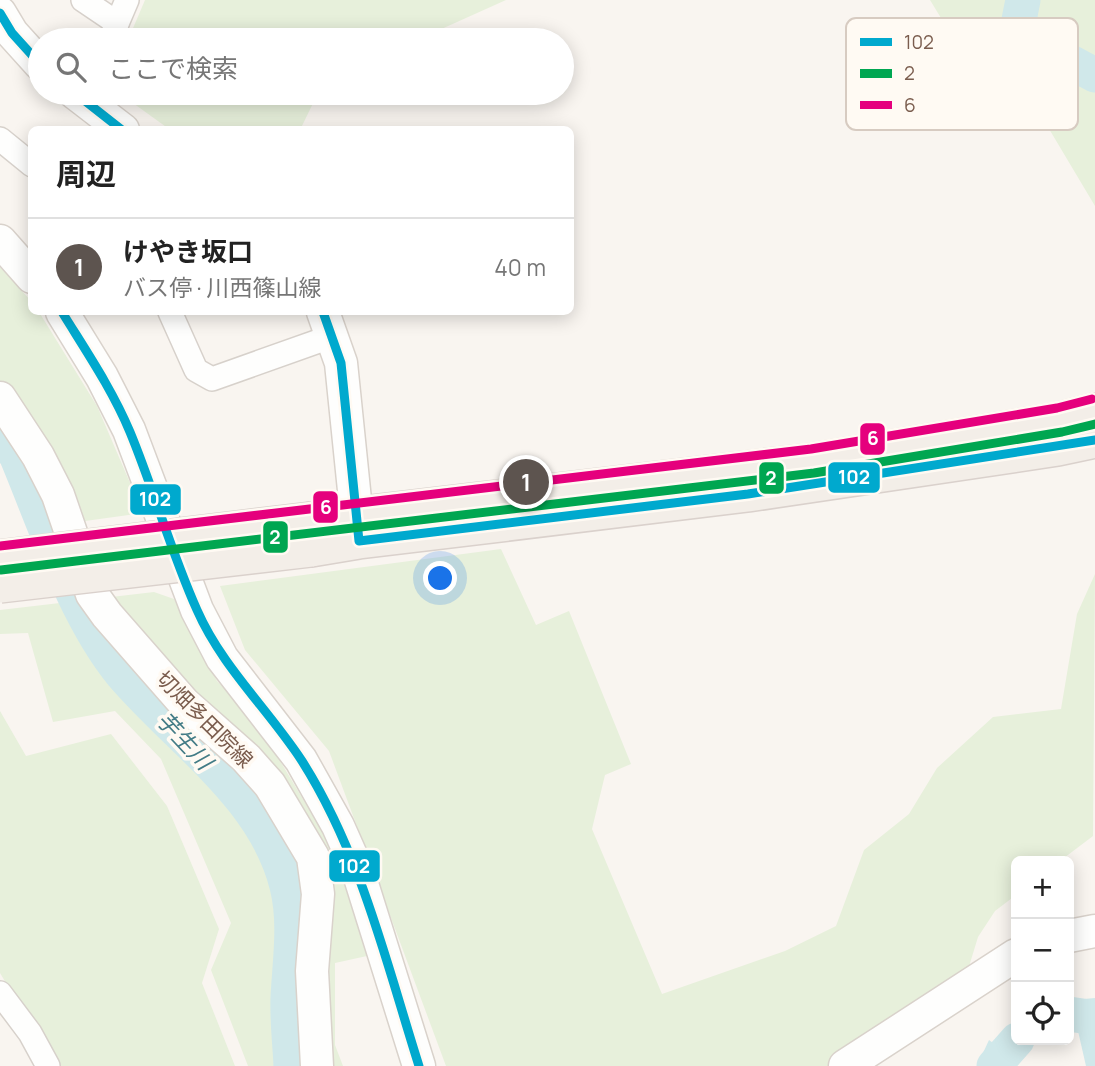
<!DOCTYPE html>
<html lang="ja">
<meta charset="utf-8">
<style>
:root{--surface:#fff;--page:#f6f6f6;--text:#222;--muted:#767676;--line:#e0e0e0;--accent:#5d544f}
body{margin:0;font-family:Manrope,"Noto Sans JP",sans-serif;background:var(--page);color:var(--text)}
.controls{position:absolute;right:21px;bottom:21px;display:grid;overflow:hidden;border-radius:10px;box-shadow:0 4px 18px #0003}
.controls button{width:63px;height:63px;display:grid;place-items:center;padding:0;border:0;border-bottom:2px solid var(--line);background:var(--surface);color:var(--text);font:35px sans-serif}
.you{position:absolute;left:441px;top:579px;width:24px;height:24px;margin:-18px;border:5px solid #fff;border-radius:50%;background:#1a73e8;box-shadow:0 0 0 10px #1a73e833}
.badge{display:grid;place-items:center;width:46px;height:46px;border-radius:50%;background:var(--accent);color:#fff;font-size:23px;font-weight:700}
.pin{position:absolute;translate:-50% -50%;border:4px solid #fff;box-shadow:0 2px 7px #0006}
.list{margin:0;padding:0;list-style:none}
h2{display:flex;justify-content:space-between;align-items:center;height:91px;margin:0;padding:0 28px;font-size:30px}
h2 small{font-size:23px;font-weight:400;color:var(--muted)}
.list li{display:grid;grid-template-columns:46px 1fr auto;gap:21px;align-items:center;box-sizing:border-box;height:98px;padding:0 28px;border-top:2px solid var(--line)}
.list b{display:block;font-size:26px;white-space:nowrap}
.list p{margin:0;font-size:23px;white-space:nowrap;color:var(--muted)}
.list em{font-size:23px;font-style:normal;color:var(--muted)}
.icon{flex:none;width:38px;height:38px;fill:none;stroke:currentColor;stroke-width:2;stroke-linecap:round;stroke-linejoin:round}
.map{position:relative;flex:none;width:1095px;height:1066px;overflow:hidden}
.search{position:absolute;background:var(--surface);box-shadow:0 4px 18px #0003;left:28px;top:28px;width:546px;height:77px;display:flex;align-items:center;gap:18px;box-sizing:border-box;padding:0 24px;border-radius:38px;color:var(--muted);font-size:26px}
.panel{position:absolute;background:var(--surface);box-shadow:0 4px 18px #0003;left:28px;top:126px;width:546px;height:189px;border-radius:10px}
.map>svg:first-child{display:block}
.green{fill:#e7f0db}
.water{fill:#d0e8ea}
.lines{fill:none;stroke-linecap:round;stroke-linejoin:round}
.river{stroke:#d0e8ea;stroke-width:35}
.street-casing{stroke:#d7d1cb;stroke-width:26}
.secondary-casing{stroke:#d9d2cb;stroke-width:35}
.primary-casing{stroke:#dad1cc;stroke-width:38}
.street{stroke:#fefefd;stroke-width:23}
.secondary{stroke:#fefefd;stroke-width:32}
.primary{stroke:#f3eee8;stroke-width:35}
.primary-bridge-casing{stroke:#dad1cc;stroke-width:38;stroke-linecap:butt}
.primary-bridge{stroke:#f3eee8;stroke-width:35}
.bus-1-casing{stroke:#fffaf3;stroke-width:14}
.bus-2-casing{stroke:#fffaf3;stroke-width:14}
.bus-3-casing{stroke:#fffaf3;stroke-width:14}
.bus-1{stroke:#00a9ce;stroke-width:9}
.bus-2{stroke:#00a651;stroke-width:9}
.bus-3{stroke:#e5007d;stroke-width:9}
.labels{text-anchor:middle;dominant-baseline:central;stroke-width:7;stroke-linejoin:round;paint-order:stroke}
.street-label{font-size:21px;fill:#7a5c4d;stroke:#fffaf3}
.water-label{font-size:23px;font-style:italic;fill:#437c86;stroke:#fffaf3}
.key{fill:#fffaf3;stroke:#d7cbc1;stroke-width:2}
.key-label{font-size:19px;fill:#7a5c4d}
.line-badge{stroke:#fffaf3;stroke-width:2.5}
.badge-label{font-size:19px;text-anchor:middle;font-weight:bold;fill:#fff}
</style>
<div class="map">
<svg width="1095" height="1066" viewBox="0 0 1095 1066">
<rect width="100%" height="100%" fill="#f9f5f0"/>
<g class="green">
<polygon points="145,0 506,0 417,40 128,40"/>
<polygon points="930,0 1095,0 1095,206 1033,102 955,41"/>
<polygon points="119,93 318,93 300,130 169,129"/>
<polygon points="0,267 31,301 32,312 39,312 97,406 143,513 78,522 0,384"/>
<polygon points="501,549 536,625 569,611 631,764 605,775 592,829 662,994 785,951 836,926 864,850 909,814 937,768 993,717 1061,709 1077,614 1095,574 1093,836 1060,861 1016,861 1016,895 995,911 978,937 967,973 830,1066 446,1066 329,751 245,650 220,586"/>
<polygon points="154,592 174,599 217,681 253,716 333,849 367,956 335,963 335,1045 343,1066 248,1066 211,970 231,923 161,759 115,711 53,722 28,633 0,634 0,610"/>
<polygon points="0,711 26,756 111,734 167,806 219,929 202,983 235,1066 56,1066 0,973"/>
</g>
<g class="water">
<polygon points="1095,998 1095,1066 1086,1066 1078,1031 1084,999"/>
<polygon points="989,1040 1013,1058 1011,1066 977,1066"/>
</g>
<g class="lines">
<g class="river">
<polyline points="1023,0 1019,20 1033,42 1095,75"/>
<path d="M0 434 16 455C45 524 75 617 122 674 179 741 265 796 287 886 296 922 290 960 288 997 287 1020 290 1043 291 1066"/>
<polyline points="1069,1014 1095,1018"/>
<polyline points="994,1066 1017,1040"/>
</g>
<g class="street-casing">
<g id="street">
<polyline points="83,0 117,23"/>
<polyline points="110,40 127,0"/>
<polyline points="0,139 32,165"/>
<polyline points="170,312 196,370 212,379 333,336"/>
<polyline points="0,993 30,1033 48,1066"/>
</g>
</g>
<g class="secondary-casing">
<g id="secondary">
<polyline points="0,13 12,33 40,64"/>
<polyline points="75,93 123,130"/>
<polyline points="0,241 32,277"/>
<polyline points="62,312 102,377 129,430 197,610 222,658 301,760 338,826 358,871 419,1066"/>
<polyline points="323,312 341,363 359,539"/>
<polyline points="0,398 38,456 58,495 92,594 107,615 184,703 246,758 270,785 313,857 318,894 312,971 317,1066"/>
<polyline points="1069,936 1095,931"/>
<polyline points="845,1066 1016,955"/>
</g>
</g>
<g class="primary-casing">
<g id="primary">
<polyline points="311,520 813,461 1060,420 1095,411"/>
<polyline points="311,549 359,541 748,494 1058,448 1095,440"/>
</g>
</g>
<use href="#street" class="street"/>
<use href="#secondary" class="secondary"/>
<use href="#primary" class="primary"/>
<g class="primary-bridge-casing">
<g id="primary-bridge">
<polyline points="0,558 311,520"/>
<polyline points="0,585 311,549"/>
</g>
</g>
<use href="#primary-bridge" class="primary-bridge"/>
<g class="bus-1-casing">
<g id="bus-1">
<polyline points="0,13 12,33 40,64"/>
<polyline points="75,93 122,130"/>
<path d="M62 312C86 351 112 389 130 432 154 490 171 552 197 610 222 667 268 709 302 761 361 854 386 962 419 1066"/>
<polyline points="323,312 341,363 359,541 748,494 1095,440"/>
</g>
</g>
<g class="bus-2-casing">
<polyline id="bus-2" points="1,570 814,473 1062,432 1095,424"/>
</g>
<g class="bus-3-casing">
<polyline id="bus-3" points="0,546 811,449 1057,408 1092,399"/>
</g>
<use href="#bus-1" class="bus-1"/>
<use href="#bus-2" class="bus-2"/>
<use href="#bus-3" class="bus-3"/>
</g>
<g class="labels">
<g class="street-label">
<text transform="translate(205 719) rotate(45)">切畑多田院線</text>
</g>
<g class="water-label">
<text transform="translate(185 740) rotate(47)">芋生川</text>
</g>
</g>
<rect x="846" y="18" width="232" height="112" rx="10" class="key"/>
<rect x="860" y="38" width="32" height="8" fill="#00a9ce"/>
<rect x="860" y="69" width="32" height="9" fill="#00a651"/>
<rect x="860" y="101" width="32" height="8" fill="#e5007d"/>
<g class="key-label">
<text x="904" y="49">102</text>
<text x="904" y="80">2</text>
<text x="904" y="112">6</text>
</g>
<g class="line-badge">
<rect x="859" y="422" width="27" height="34" rx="7" fill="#e5007d"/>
<rect x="827" y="461" width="54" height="33" rx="7" fill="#00a9ce"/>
<rect x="758" y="461" width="27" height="34" rx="7" fill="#00a651"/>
<rect x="129" y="483" width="53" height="33" rx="7" fill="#00a9ce"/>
<rect x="312" y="490" width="27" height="34" rx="7" fill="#e5007d"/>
<rect x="262" y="520" width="27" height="34" rx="7" fill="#00a651"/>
<rect x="328" y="849" width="53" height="34" rx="7" fill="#00a9ce"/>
</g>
<g class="badge-label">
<text x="873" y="445">6</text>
<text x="854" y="484">102</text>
<text x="771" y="485">2</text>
<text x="155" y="506">102</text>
<text x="326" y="514">6</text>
<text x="275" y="544">2</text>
<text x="354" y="873">102</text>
</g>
</svg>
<div class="controls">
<button>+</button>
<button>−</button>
<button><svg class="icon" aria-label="locate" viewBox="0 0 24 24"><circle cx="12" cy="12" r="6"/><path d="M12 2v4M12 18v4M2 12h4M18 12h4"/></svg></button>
</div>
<div class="you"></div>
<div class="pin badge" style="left:526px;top:482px">1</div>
<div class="search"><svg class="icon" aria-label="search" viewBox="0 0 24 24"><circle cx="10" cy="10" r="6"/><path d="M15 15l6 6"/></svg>ここで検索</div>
<section class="panel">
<h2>周辺<small></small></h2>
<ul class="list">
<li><span class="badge">1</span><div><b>けやき坂口</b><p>バス停 · 川西篠山線</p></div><em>40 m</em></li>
</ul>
</section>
</div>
